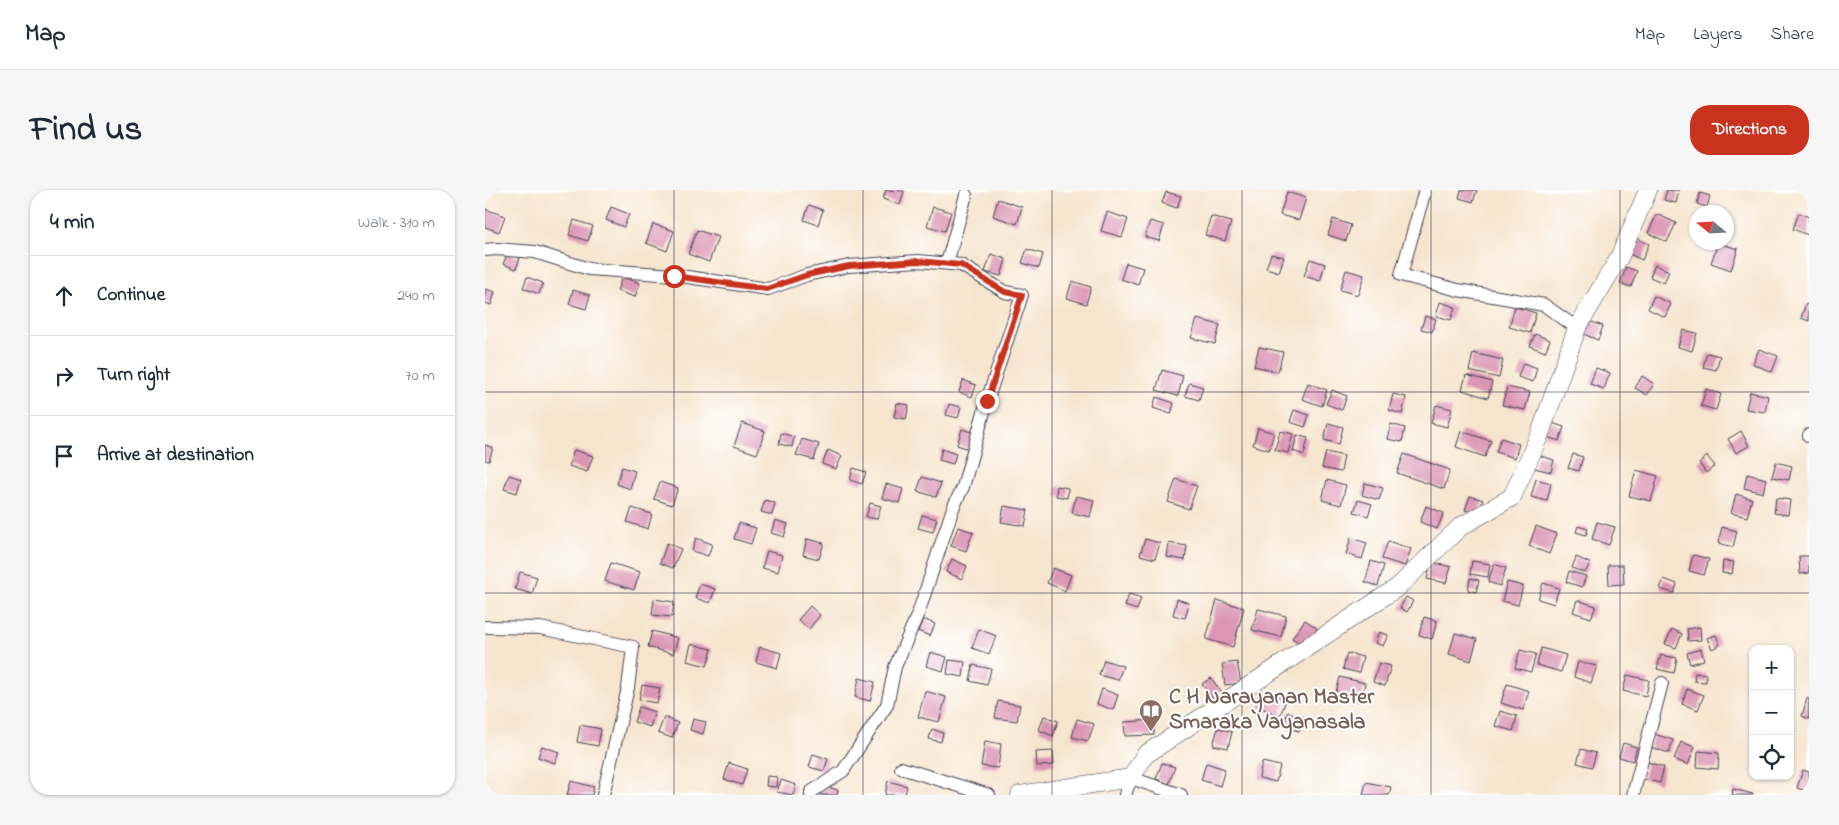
<!DOCTYPE html>
<meta charset="utf-8">
<style>
:root{--surface:#fff;--page:#f6f6f7;--text:#1f2937;--muted:#747a83;--line:#e0e1e3;--accent:#c8321e}
body{margin:0;font-family:"Indie Flower",sans-serif;background:var(--page);color:var(--text)}
.controls{position:absolute;right:15px;bottom:15px;display:grid;overflow:hidden;border-radius:10px;box-shadow:0 1px 4px #0004}
.controls button{width:45px;height:45px;display:grid;place-items:center;padding:0;border:0;border-bottom:1px solid var(--line);background:var(--surface);color:var(--text);font:25px sans-serif}
.compass{position:absolute;left:1204px;top:15px;width:45px;height:45px;border-radius:50%;background:var(--surface);box-shadow:0 1px 4px #0004;rotate:288deg}
.stop{position:absolute;width:15px;height:15px;margin:-11px;border:4px solid #c8321e;border-radius:50%;background:#fff}
.stop.end{background:#c8321e;border-color:#fff;box-shadow:0 1px 5px #0008}
.list{margin:0;padding:0;list-style:none}
h2{display:flex;justify-content:space-between;align-items:center;height:65px;margin:0;padding:0 20px;font-size:21px}
h2 small{font-size:16px;font-weight:400;color:var(--muted)}
.list li{display:grid;grid-template-columns:32px 1fr auto;gap:15px;align-items:center;box-sizing:border-box;height:80px;padding:0 20px;border-top:1px solid var(--line)}
.list b{display:block;font-size:19px;white-space:nowrap}
.list em{font-size:16px;font-style:normal;color:var(--muted)}
.icon{flex:none;width:28px;height:28px;fill:none;stroke:currentColor;stroke-width:2;stroke-linecap:round;stroke-linejoin:round}
.map{position:relative;flex:none;width:1324px;height:605px;overflow:hidden;border-radius:20px}
header{display:flex;align-items:center;gap:30px;box-sizing:border-box;height:70px;padding:0 25px;background:var(--surface);border-bottom:1px solid var(--line)}
header strong{font-size:24px}
nav{display:flex;gap:28px;margin-inline-start:auto;font-size:18px}
.intro{display:flex;align-items:center;justify-content:space-between;box-sizing:border-box;height:120px;padding:0 30px}
h1{margin:0;font-size:35px}
.button{padding:12px 22px;border-radius:20px;background:var(--accent);color:#fff;font-size:18px;font-weight:700}
main{display:flex;gap:30px;padding:0 30px}
aside{flex:1;background:var(--surface);border-radius:20px;box-shadow:0 1px 4px #0004}
.map>svg:first-child{display:block}
.building{fill:#dc96b5}
.lines{fill:none;stroke-linecap:round;stroke-linejoin:round}
.street-casing{stroke:#423f51;stroke-width:14}
.secondary-casing{stroke:#423f51;stroke-width:19}
.street{stroke:#fff;stroke-width:12}
.secondary{stroke:#fff;stroke-width:18}
.route{stroke:#c8321e;stroke-width:6}
.grid{fill:none;stroke:#22223b;stroke-width:1;stroke-opacity:0.55}
.labels{text-anchor:middle;dominant-baseline:central;stroke-width:4;stroke-linejoin:round;paint-order:stroke}
.education-label{font-size:22px;font-weight:bold;fill:#785e54;stroke:#fff;text-anchor:start}
</style>
<header>
<strong>Map</strong>
<nav><a>Map</a><a>Layers</a><a>Share</a></nav>
</header>
<div class="intro"><h1>Find us</h1><a class="button">Directions</a></div>
<main>
<aside>
<h2>4 min<small>Walk · 310 m</small></h2>
<ul class="list">
<li><svg class="icon" aria-label="ahead" viewBox="0 0 24 24"><path d="M12 20V5M6 11l6-6 6 6"/></svg><div><b>Continue</b></div><em>240 m</em></li>
<li><svg class="icon" aria-label="right" viewBox="0 0 24 24"><path d="M7 20v-9h11M14 6l5 5-5 5"/></svg><div><b>Turn right</b></div><em>70 m</em></li>
<li><svg class="icon" aria-label="arrive" viewBox="0 0 24 24"><path d="M6 21V4h12l-3 4 3 4H6"/></svg><div><b>Arrive at destination</b></div></li>
</ul>
</aside>
<div class="map">
<svg width="1324" height="605" viewBox="0 0 1324 605">
<rect width="100%" height="100%" fill="#fff"/>
<filter id="ink" filterUnits="userSpaceOnUse"><feTurbulence type="fractalNoise" baseFrequency=".02" numOctaves="2"/><feDisplacementMap in="SourceGraphic" scale="10" xChannelSelector="R" yChannelSelector="G"/><feConvolveMatrix kernelMatrix="1 2 1 2 8 2 1 2 1" color-interpolation-filters="sRGB"/></filter>
<filter id="wash" filterUnits="userSpaceOnUse"><feTurbulence type="fractalNoise" baseFrequency=".0096" numOctaves="4" result="noise"/><feDisplacementMap in="SourceGraphic" scale="20" xChannelSelector="R" yChannelSelector="G"/><feGaussianBlur stdDeviation="1.12" result="paint"/><feColorMatrix in="noise" values="0 0 0 0 0 0 0 0 0 0 0 0 0 0 0 0 0 1.4 0 .05"/><feComposite in="paint" operator="in"/></filter>
<g filter="url(#wash)">
<rect width="100%" height="100%" fill="#f6e5ce"/>
<g id="blocks">
<g class="building">
<polygon points="401,0 419,1 415,15 398,9"/>
<polygon points="976,0 992,0 988,12 974,8"/>
<polygon points="1182,0 1194,0 1191,13 1179,10"/>
<polygon points="681,2 696,6 692,18 677,13"/>
<polygon points="802,2 821,8 814,30 795,25"/>
<polygon points="1215,3 1225,6 1222,17 1212,14"/>
<polygon points="513,9 537,17 532,34 508,26"/>
<polygon points="324,15 338,20 333,35 319,30"/>
<polygon points="126,17 144,24 139,37 121,30"/>
<polygon points="448,17 466,22 460,41 442,36"/>
<polygon points="0,19 20,26 14,42 0,37"/>
<polygon points="622,22 643,29 637,47 616,41"/>
<polygon points="1314,23 1324,27 1323,45 1308,39"/>
<polygon points="1172,24 1191,33 1182,52 1163,43"/>
<polygon points="726,26 746,32 740,51 720,45"/>
<polygon points="848,29 866,35 861,51 843,45"/>
<polygon points="89,30 108,36 103,51 84,45"/>
<polygon points="665,31 679,35 674,51 660,47"/>
<polygon points="168,34 189,41 182,61 161,53"/>
<polygon points="212,40 233,47 224,72 203,64"/>
<polygon points="1151,48 1164,54 1157,70 1144,64"/>
<polygon points="1233,53 1253,59 1246,80 1226,73"/>
<polygon points="542,59 558,64 554,78 537,73"/>
<polygon points="23,63 35,68 31,79 18,74"/>
<polygon points="506,64 521,69 516,86 500,82"/>
<polygon points="786,64 799,67 794,82 781,78"/>
<polygon points="825,69 840,74 835,91 819,86"/>
<polygon points="641,73 658,78 653,95 636,89"/>
<polygon points="1170,75 1184,81 1179,93 1165,87"/>
<polygon points="1141,77 1152,81 1146,97 1135,93"/>
<polygon points="861,80 879,85 873,105 855,100"/>
<polygon points="42,87 58,93 54,104 38,98"/>
<polygon points="137,87 155,93 150,107 132,101"/>
<polygon points="587,91 606,97 601,114 582,108"/>
<polygon points="0,99 10,102 6,115 0,113"/>
<polygon points="88,100 105,105 101,119 84,114"/>
<polygon points="1169,106 1186,114 1180,127 1163,119"/>
<polygon points="955,112 970,117 966,130 951,126"/>
<polygon points="1321,114 1324,115 1324,131 1316,128"/>
<polygon points="1030,117 1051,123 1045,143 1024,137"/>
<polygon points="940,126 951,129 947,142 936,139"/>
<polygon points="712,129 735,135 730,154 706,148"/>
<polygon points="1101,130 1118,136 1113,150 1096,143"/>
<polygon points="1198,140 1212,143 1207,161 1193,157"/>
<polygon points="1050,144 1065,150 1060,162 1045,156"/>
<polygon points="774,157 798,162 793,182 769,176"/>
<polygon points="1274,159 1293,166 1287,182 1268,174"/>
<polygon points="988,163 1018,170 1014,188 984,181"/>
<polygon points="1222,163 1235,166 1231,180 1218,177"/>
<polygon points="1038,173 1052,178 1048,192 1033,187"/>
<polygon points="1111,178 1125,183 1119,199 1105,194"/>
<polygon points="677,180 698,186 693,206 671,200"/>
<polygon points="981,185 1007,192 1003,208 977,200"/>
<polygon points="1157,186 1169,194 1162,205 1150,198"/>
<polygon points="478,190 491,195 487,207 474,202"/>
<polygon points="704,193 718,197 714,210 700,206"/>
<polygon points="823,193 842,200 837,216 817,209"/>
<polygon points="1022,197 1045,202 1040,220 1017,215"/>
<polygon points="1221,199 1236,204 1231,220 1216,216"/>
<polygon points="847,200 862,206 857,220 841,214"/>
<polygon points="1265,202 1283,206 1280,222 1261,219"/>
<polygon points="908,204 921,207 917,224 904,220"/>
<polygon points="671,207 689,213 686,224 668,218"/>
<polygon points="412,213 424,215 421,229 409,227"/>
<polygon points="464,214 476,217 473,228 461,225"/>
<polygon points="951,215 967,219 962,237 946,233"/>
<polygon points="809,220 824,225 820,237 805,232"/>
<polygon points="1064,232 1079,237 1074,251 1059,246"/>
<polygon points="257,233 280,241 272,264 249,256"/>
<polygon points="843,233 858,237 854,254 839,250"/>
<polygon points="906,234 920,238 917,252 902,249"/>
<polygon points="773,238 789,243 784,260 768,255"/>
<polygon points="477,239 489,243 484,259 472,255"/>
<polygon points="795,241 808,244 803,263 790,260"/>
<polygon points="976,241 1006,251 1000,267 971,257"/>
<polygon points="1256,241 1264,256 1251,263 1243,249"/>
<polygon points="296,243 309,247 307,257 294,254"/>
<polygon points="812,245 823,248 819,265 808,261"/>
<polygon points="1016,248 1034,254 1030,268 1011,262"/>
<polygon points="317,249 334,254 329,270 311,265"/>
<polygon points="0,255 8,258 4,271 0,270"/>
<polygon points="457,259 471,264 468,274 454,270"/>
<polygon points="89,260 108,266 102,282 84,276"/>
<polygon points="343,260 357,266 351,279 337,274"/>
<polygon points="841,262 859,266 856,282 837,278"/>
<polygon points="919,264 965,280 959,299 912,283"/>
<polygon points="1088,264 1098,267 1094,281 1083,278"/>
<polygon points="1053,265 1069,270 1066,282 1049,278"/>
<polygon points="1222,266 1230,276 1221,283 1214,273"/>
<polygon points="1291,272 1307,276 1304,290 1287,287"/>
<polygon points="137,277 150,281 145,299 132,294"/>
<polygon points="368,278 381,282 377,294 365,290"/>
<polygon points="1151,280 1173,286 1166,311 1144,306"/>
<polygon points="1262,284 1281,289 1278,303 1259,298"/>
<polygon points="24,285 36,289 32,303 19,299"/>
<polygon points="437,287 456,293 451,307 432,301"/>
<polygon points="691,289 712,296 704,319 683,312"/>
<polygon points="1051,289 1066,293 1062,311 1046,307"/>
<polygon points="842,290 861,295 856,315 837,310"/>
<polygon points="175,292 193,298 187,315 169,309"/>
<polygon points="880,293 898,298 894,310 877,305"/>
<polygon points="401,294 418,299 414,313 397,308"/>
<polygon points="572,296 583,298 582,308 571,306"/>
<polygon points="1251,304 1267,309 1262,327 1246,323"/>
<polygon points="591,306 609,310 605,327 587,323"/>
<polygon points="985,306 998,310 993,324 980,320"/>
<polygon points="1291,308 1305,310 1303,325 1289,323"/>
<polygon points="280,310 290,313 287,325 276,322"/>
<polygon points="873,310 887,314 883,326 869,322"/>
<polygon points="385,313 396,316 392,329 381,327"/>
<polygon points="519,316 543,320 540,336 516,332"/>
<polygon points="941,316 959,323 952,339 935,332"/>
<polygon points="147,318 167,324 163,339 142,332"/>
<polygon points="437,325 452,329 448,342 433,338"/>
<polygon points="290,330 303,334 299,347 286,343"/>
<polygon points="1112,332 1130,337 1124,355 1107,349"/>
<polygon points="254,333 271,338 266,354 249,349"/>
<polygon points="1051,336 1072,344 1064,364 1044,356"/>
<polygon points="1093,336 1103,339 1101,345 1091,342"/>
<polygon points="473,337 488,342 481,361 466,356"/>
<polygon points="1237,337 1252,341 1248,357 1233,353"/>
<polygon points="211,348 227,354 223,366 207,361"/>
<polygon points="866,348 882,353 877,369 861,364"/>
<polygon points="322,349 339,353 334,369 318,365"/>
<polygon points="660,349 675,353 670,369 655,365"/>
<polygon points="903,351 926,359 920,376 897,369"/>
<polygon points="182,353 196,359 188,378 175,373"/>
<polygon points="684,353 702,356 700,370 682,367"/>
<polygon points="282,361 297,365 293,382 277,378"/>
<polygon points="1208,365 1224,369 1219,385 1204,381"/>
<polygon points="1314,366 1324,366 1324,383 1315,384"/>
<polygon points="1091,367 1105,373 1100,383 1087,378"/>
<polygon points="467,369 482,376 477,389 461,382"/>
<polygon points="886,371 899,375 893,396 880,392"/>
<polygon points="987,371 1005,374 1003,387 985,384"/>
<polygon points="1238,371 1249,372 1247,384 1237,383"/>
<polygon points="946,372 966,377 961,393 942,389"/>
<polygon points="126,373 155,382 149,400 120,391"/>
<polygon points="1009,374 1021,378 1015,396 1003,392"/>
<polygon points="1123,375 1138,375 1139,394 1124,395"/>
<polygon points="568,378 586,385 580,401 562,393"/>
<polygon points="1084,381 1101,386 1097,397 1081,392"/>
<polygon points="35,382 52,387 47,404 30,399"/>
<polygon points="985,388 994,390 991,402 983,400"/>
<polygon points="1179,389 1192,394 1189,403 1175,399"/>
<polygon points="1022,392 1038,396 1033,415 1017,411"/>
<polygon points="1058,393 1074,398 1069,414 1053,409"/>
<polygon points="215,394 230,399 225,413 210,408"/>
<polygon points="644,404 656,408 652,420 640,416"/>
<polygon points="921,407 928,411 922,422 915,418"/>
<polygon points="169,409 189,412 187,427 167,425"/>
<polygon points="692,409 704,413 700,428 688,425"/>
<polygon points="732,410 759,418 748,457 721,449"/>
<polygon points="1092,410 1111,416 1106,428 1088,422"/>
<polygon points="325,416 335,425 324,439 313,430"/>
<polygon points="773,419 801,426 796,447 767,440"/>
<polygon points="939,427 952,431 947,449 934,445"/>
<polygon points="438,429 450,434 445,446 433,441"/>
<polygon points="820,430 832,438 819,456 807,448"/>
<polygon points="1215,437 1216,450 1203,451 1202,439"/>
<polygon points="494,439 511,446 504,464 487,458"/>
<polygon points="1187,439 1197,444 1191,458 1180,454"/>
<polygon points="167,441 193,448 188,464 163,457"/>
<polygon points="894,442 903,445 898,456 890,453"/>
<polygon points="970,443 992,449 986,471 964,464"/>
<polygon points="1231,445 1235,455 1227,459 1222,448"/>
<polygon points="206,454 227,459 222,476 202,471"/>
<polygon points="275,457 296,463 292,478 271,472"/>
<polygon points="1056,458 1081,465 1076,482 1052,475"/>
<polygon points="1216,459 1219,470 1205,474 1202,463"/>
<polygon points="1035,460 1051,464 1046,482 1030,478"/>
<polygon points="445,462 462,467 458,481 441,476"/>
<polygon points="862,463 878,467 874,483 858,479"/>
<polygon points="1176,465 1192,468 1189,483 1172,479"/>
<polygon points="464,470 480,472 478,487 462,484"/>
<polygon points="619,470 638,476 633,490 614,485"/>
<polygon points="752,472 756,493 740,495 737,474"/>
<polygon points="1093,472 1112,476 1106,493 1089,487"/>
<polygon points="894,473 906,476 900,496 888,492"/>
<polygon points="488,475 506,479 502,495 485,491"/>
<polygon points="1210,483 1221,484 1221,492 1209,491"/>
<polygon points="1142,485 1164,490 1161,506 1138,501"/>
<polygon points="855,487 880,493 876,512 850,506"/>
<polygon points="374,488 390,492 385,511 370,507"/>
<polygon points="726,488 737,503 728,510 717,494"/>
<polygon points="1022,494 1044,501 1038,520 1016,513"/>
<polygon points="157,495 175,498 172,513 154,510"/>
<polygon points="617,499 633,505 628,520 612,514"/>
<polygon points="1202,499 1219,505 1213,520 1197,514"/>
<polygon points="440,501 461,507 454,532 433,527"/>
<polygon points="781,501 801,510 795,526 774,517"/>
<polygon points="1322,508 1324,509 1324,529 1317,526"/>
<polygon points="513,511 535,515 532,531 510,528"/>
<polygon points="154,517 170,522 165,537 149,532"/>
<polygon points="1015,521 1032,526 1028,541 1010,536"/>
<polygon points="803,522 819,527 814,541 798,536"/>
<polygon points="559,526 573,531 568,546 554,540"/>
<polygon points="179,527 193,533 187,548 173,543"/>
<polygon points="208,529 221,532 218,544 205,540"/>
<polygon points="592,529 609,534 603,551 587,547"/>
<polygon points="669,530 669,545 640,546 639,532"/>
<polygon points="95,535 116,539 113,556 92,552"/>
<polygon points="733,538 747,542 743,558 728,555"/>
<polygon points="447,539 458,543 456,552 444,549"/>
<polygon points="1169,544 1188,550 1184,563 1165,557"/>
<polygon points="500,551 516,554 513,578 496,576"/>
<polygon points="1196,552 1210,557 1203,575 1189,569"/>
<polygon points="1138,553 1152,557 1148,571 1134,567"/>
<polygon points="57,556 74,562 70,573 53,567"/>
<polygon points="1096,559 1111,563 1107,577 1092,573"/>
<polygon points="568,561 569,575 552,576 551,562"/>
<polygon points="1213,561 1234,563 1233,579 1212,577"/>
<polygon points="328,564 343,569 339,581 324,577"/>
<polygon points="777,572 795,576 791,592 774,588"/>
<polygon points="1162,572 1179,577 1175,593 1158,589"/>
<polygon points="244,573 262,579 257,595 239,589"/>
<polygon points="677,573 690,577 684,594 671,589"/>
<polygon points="721,573 740,579 735,596 716,590"/>
<polygon points="1318,580 1324,582 1324,602 1312,598"/>
<polygon points="282,586 292,587 291,597 281,596"/>
<polygon points="296,590 311,595 308,605 292,602"/>
<polygon points="86,591 109,597 107,605 82,605"/>
<polygon points="403,591 422,596 420,605 400,605"/>
<polygon points="881,592 906,597 904,605 878,605"/>
<polygon points="338,596 353,600 352,605 335,605"/>
<polygon points="1248,599 1268,604 1268,605 1247,605"/>
</g>
</g>
</g>
<g filter="url(#ink)">
<use href="#blocks" fill-opacity="0" stroke="#423f51" stroke-width="1"/>
<g class="lines">
<g class="street-casing">
<g id="street">
<polyline points="940,0 916,85 973,100 1059,115 1092,138"/>
<polyline points="0,60 11,59 50,62 104,79 189,85 283,99 322,85 364,76 433,71 476,75 520,102 537,105 502,211 478,297 468,318 434,421 410,477 402,515 358,581 326,602 326,605"/>
<polyline points="462,73 481,5"/>
<polyline points="1324,246 1324,245"/>
<polyline points="0,437 55,438 148,457 143,498 118,605"/>
<polyline points="416,578 504,605"/>
<polyline points="640,605 646,588 696,605"/>
<polyline points="1148,605 1177,493"/>
</g>
</g>
<g class="secondary-casing">
<polyline id="secondary" points="535,605 646,588 660,565 913,397 975,337 1027,307 1055,244 1092,138 1135,66 1163,0"/>
</g>
<use href="#street" class="street"/>
<use href="#secondary" class="secondary"/>
</g>
</g>
<g class="lines" filter="url(#ink)">
<polyline class="route" points="189,86 282,99 322,85 364,76 433,71 476,75 520,102 537,105 502,211"/>
</g>
<path class="grid" d="M189 0V605M378 0V605M567 0V605M757 0V605M946 0V605M1135 0V605M0 202H1324M0 403H1324"/>
<defs>
<g id="library-pin" transform="scale(1.25)"><path d="M0 17L-7.5 6A9.5 9.5 0 1 1 7.5 6Z" fill="#8d6e63" stroke="#fff"/><path d="M-6-4Q-3-5.5-.7-3.5V5Q-3 3-6 4ZM6-4Q3-5.5 .7-3.5V5Q3 3 6 4Z" fill="#fff"/></g>
</defs>
<g fill-rule="evenodd">
<use href="#library-pin" x="666" y="521"/>
</g>
<g class="labels">
<g class="education-label">
<text x="684" y="508">C H Narayanan Master<tspan x="684" dy="25">Smaraka Vayanasala</tspan></text>
</g>
</g>
</svg>
<div class="controls">
<button>+</button>
<button>−</button>
<button><svg class="icon" aria-label="locate" viewBox="0 0 24 24"><circle cx="12" cy="12" r="6"/><path d="M12 2v4M12 18v4M2 12h4M18 12h4"/></svg></button>
</div>
<svg class="compass" viewBox="-18 -18 36 36"><path d="M0-13l5 13h-10z" fill="#e53935"/><path d="M0 13l5-13h-10z" fill="#747a83"/></svg>
<div class="stop" style="left:189px;top:86px"></div>
<div class="stop end" style="left:502px;top:211px"></div>
</div>
</main>
